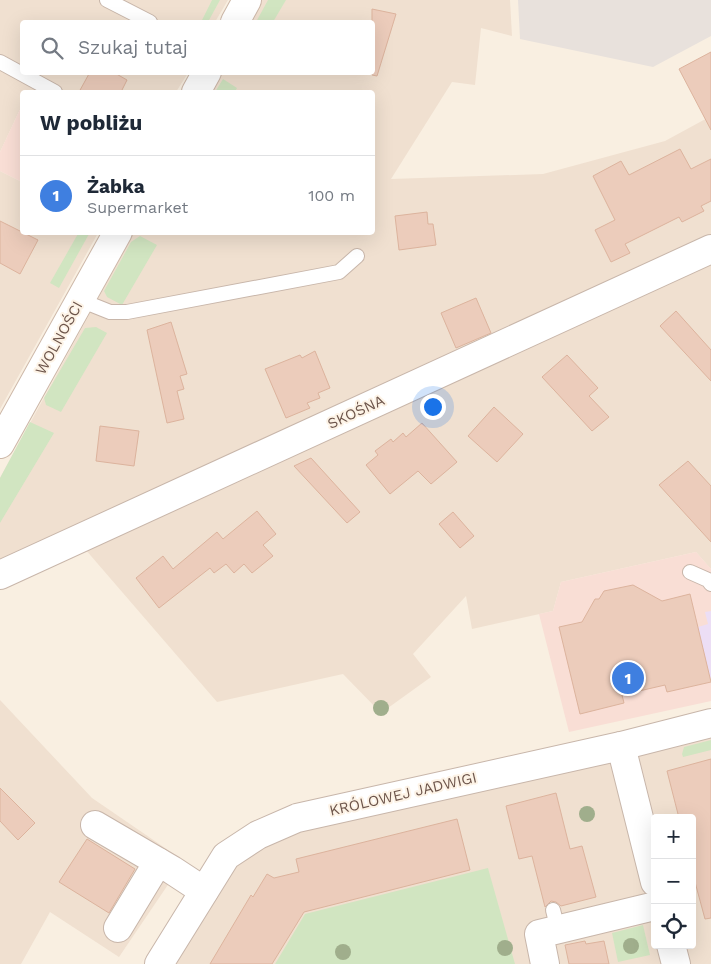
<!DOCTYPE html>
<html lang="pl">
<meta charset="utf-8">
<style>
:root{--surface:#fff;--page:#f6f6f7;--text:#1f2937;--muted:#747a83;--line:#e0e1e3;--accent:#d86951}
body{margin:0;font-family:"Work Sans",sans-serif;background:var(--page);color:var(--text)}
.controls{position:absolute;right:15px;bottom:15px;display:grid;overflow:hidden;border-radius:5px;box-shadow:0 5px 20px #0002}
.controls button{width:45px;height:45px;display:grid;place-items:center;padding:0;border:0;border-bottom:1px solid var(--line);background:var(--surface);color:var(--text);font:25px sans-serif}
.you{position:absolute;left:432px;top:406px;width:18px;height:18px;margin:-12px;border:4px solid #fff;border-radius:50%;background:#1a73e8;box-shadow:0 0 0 8px #1a73e833}
.badge{display:grid;place-items:center;width:32px;height:32px;border-radius:50%;background:var(--accent);color:#fff;font-size:16px;font-weight:700}
.pin{position:absolute;translate:-50% -50%;border:2px solid #fff;box-shadow:0 1px 5px #0006}
.list{margin:0;padding:0;list-style:none}
h2{display:flex;justify-content:space-between;align-items:center;height:65px;margin:0;padding:0 20px;font-size:21px}
h2 small{font-size:16px;font-weight:400;color:var(--muted)}
.list li{display:grid;grid-template-columns:32px 1fr auto;gap:15px;align-items:center;box-sizing:border-box;height:80px;padding:0 20px;border-top:1px solid var(--line)}
.list b{display:block;font-size:19px;white-space:nowrap}
.list p{margin:0;font-size:16px;white-space:nowrap;color:var(--muted)}
.list em{font-size:16px;font-style:normal;color:var(--muted)}
.icon{flex:none;width:28px;height:28px;fill:none;stroke:currentColor;stroke-width:2;stroke-linecap:round;stroke-linejoin:round}
.map{position:relative;flex:none;width:711px;height:964px;overflow:hidden}
.search{position:absolute;background:var(--surface);box-shadow:0 5px 20px #0002;left:20px;top:20px;width:355px;height:55px;display:flex;align-items:center;gap:12px;box-sizing:border-box;padding:0 18px;border-radius:5px;color:var(--muted);font-size:19px}
.panel{position:absolute;background:var(--surface);box-shadow:0 5px 20px #0002;left:20px;top:90px;width:355px;height:145px;border-radius:5px}
.map>svg:first-child{display:block}
.residential{fill:#f0e0d0;fill-rule:evenodd}
.commercial{fill:#f9ded5}
.industrial{fill:#e8e1dc}
.education{fill:#ecdef5}
.green{fill:#d1e5c1}
.building{fill:#ecccbb;stroke:#dcb39d}
.lines{fill:none;stroke-linecap:round;stroke-linejoin:round}
.lane-casing{stroke:#c8b6aa;stroke-width:16}
.street-casing{stroke:#c8b6aa;stroke-width:30}
.secondary-casing{stroke:#cdb8a9;stroke-width:30}
.lane{stroke:#fff;stroke-width:14}
.street{stroke:#fff;stroke-width:28}
.secondary{stroke:#fff;stroke-width:28}
.tree{fill:#a0ae8c}
.labels{text-anchor:middle;dominant-baseline:central;stroke-width:4;stroke-linejoin:round;paint-order:stroke}
.street-label{font-size:15px;fill:#6d554b;stroke:#fdf3e6}
</style>
<div class="map">
<svg width="711" height="964" viewBox="0 0 711 964">
<rect width="100%" height="100%" fill="#f9efe1"/>
<g class="residential">
<polygon points="0,0 228,0 215,22 22,22 22,72 188,73 176,92 22,92 22,105 0,152"/>
<polygon points="261,0 510,0 512,36 481,28 475,85 452,82 391,179 543,174 665,141 711,116 711,569 696,552 561,582 553,611 472,629 466,596 413,654 431,677 381,713 343,674 217,702 85,549 0,586 0,478 134,233 372,232 372,92 211,92 222,73 372,72 372,22 249,22"/>
<polygon points="0,171 22,182 22,232 98,233 0,409"/>
<polygon points="0,700 92,798 184,861 119,957 50,912 21,964 0,964"/>
<path d="M711 728V964H172L233 866 287 834ZM655 818H692V945H655Z"/>
</g>
<g class="commercial">
<polygon points="22,105 22,182 0,171 0,152"/>
<polygon points="696,552 711,569 711,701 569,732 539,614 553,611 561,582"/>
</g>
<polygon class="industrial" points="518,0 711,0 711,36 653,67 520,39"/>
<polygon class="education" points="711,611 711,682 698,627 708,624 705,612"/>
<g class="green">
<polygon points="212,0 220,0 208,22 201,22"/>
<polygon points="268,0 286,0 273,22 256,22"/>
<polygon points="223,79 237,88 235,92 215,92"/>
<polygon points="79,232 87,233 89,234 59,288 50,283"/>
<polygon points="140,236 157,245 122,305 107,297 104,291 131,242"/>
<polygon points="96,327 107,333 61,412 46,405 44,398 85,328"/>
<polygon points="30,422 54,433 0,523 0,478"/>
<polygon points="711,740 711,750 683,757 682,754 684,747"/>
<polygon points="488,868 515,964 275,964 305,914"/>
<polygon points="643,925 650,955 618,962 612,933"/>
</g>
<g class="building">
<polygon points="372,9 396,14 377,76 372,75"/>
<polygon points="711,52 711,130 679,69"/>
<polygon points="90,72 113,72 127,80 121,92 79,92"/>
<polygon points="680,149 691,169 711,159 711,201 701,206 704,211 682,222 679,217 625,244 630,253 611,262 595,230 615,220 593,176 621,161 629,175"/>
<polygon points="427,212 428,224 433,224 436,245 399,250 395,216"/>
<polygon points="0,221 38,240 20,274 0,263"/>
<polygon points="476,298 491,333 456,348 441,313"/>
<polygon points="676,311 711,350 711,381 660,326"/>
<polygon points="171,322 187,374 180,376 184,389 177,391 184,419 167,423 147,330"/>
<polygon points="315,351 330,388 318,393 320,398 307,403 310,408 286,418 265,369 300,355 302,358"/>
<polygon points="567,355 598,388 589,396 609,417 592,431 542,377"/>
<polygon points="494,407 523,434 497,462 468,436"/>
<polygon points="422,423 457,462 431,484 418,471 390,494 366,465 378,455 375,451 391,439 393,442 403,433 406,437"/>
<polygon points="100,426 139,431 134,466 96,461"/>
<polygon points="311,458 360,512 347,523 294,466"/>
<polygon points="688,461 711,486 711,542 659,485"/>
<polygon points="257,511 276,534 263,545 273,556 252,573 244,564 234,573 226,564 214,573 210,568 159,608 136,578 163,556 173,569 217,532 223,539"/>
<polygon points="453,512 474,536 460,548 439,524"/>
<polygon points="633,585 662,601 690,594 711,682 667,692 665,685 622,695 624,703 580,714 559,627 582,622 595,599 599,599 604,591"/>
<polygon points="711,759 711,918 705,919 692,871 692,818 679,818 667,771"/>
<polygon points="0,788 35,823 18,840 0,821"/>
<polygon points="556,793 570,849 582,846 596,897 561,906 556,902 551,901 545,907 532,856 519,859 506,806"/>
<polygon points="457,819 470,870 304,912 272,964 210,964 251,895 253,897 267,874 274,878 299,872 296,859"/>
<polygon points="87,839 135,869 109,913 59,882"/>
<polygon points="585,941 586,944 604,941 609,964 569,964 565,945"/>
</g>
<g class="lines">
<g class="lane-casing">
<g id="lane">
<polyline points="107,0 150,22"/>
<polyline points="0,62 55,92"/>
<polyline points="80,300 110,312 127,312 339,272 357,256"/>
<polyline points="690,572 708,580 711,584"/>
<polyline points="553,910 558,930"/>
</g>
</g>
<g class="street-casing">
<g id="street">
<polyline points="0,575 711,249"/>
<polyline points="621,746 655,882"/>
<polyline points="95,825 172,870 204,891"/>
<polyline points="118,928 158,862"/>
<polyline points="671,945 676,964"/>
<polyline points="159,964 226,856 258,835 297,818 621,746 711,723"/>
<polyline points="545,964 539,934 655,906"/>
</g>
</g>
<g class="secondary-casing">
<g id="secondary">
<polyline points="235,22 247,0"/>
<polyline points="196,92 207,72"/>
<polyline points="0,444 118,232"/>
</g>
</g>
<use href="#lane" class="lane"/>
<use href="#street" class="street"/>
<use href="#secondary" class="secondary"/>
</g>
<g class="tree">
<circle cx="381" cy="708" r="8"/>
<circle cx="587" cy="814" r="8"/>
<circle cx="631" cy="946" r="8"/>
<circle cx="505" cy="948" r="8"/>
<circle cx="343" cy="952" r="8"/>
</g>
<g class="labels">
<g class="street-label">
<text transform="translate(59 338) rotate(-61)">WOLNOŚCI</text>
<text transform="translate(356 412) rotate(-25)">SKOŚNA</text>
<text transform="translate(403 794) rotate(-13)">KRÓLOWEJ JADWIGI</text>
</g>
</g>
</svg>
<div class="controls">
<button>+</button>
<button>−</button>
<button><svg class="icon" aria-label="locate" viewBox="0 0 24 24"><circle cx="12" cy="12" r="6"/><path d="M12 2v4M12 18v4M2 12h4M18 12h4"/></svg></button>
</div>
<div class="you"></div>
<div class="pin badge" style="left:628px;top:678px;background:#3f7fe0">1</div>
<div class="search"><svg class="icon" aria-label="search" viewBox="0 0 24 24"><circle cx="10" cy="10" r="6"/><path d="M15 15l6 6"/></svg>Szukaj tutaj</div>
<section class="panel">
<h2>W pobliżu<small></small></h2>
<ul class="list">
<li><span class="badge" style="background:#3f7fe0">1</span><div><b>Żabka</b><p>Supermarket</p></div><em>100 m</em></li>
</ul>
</section>
</div>
